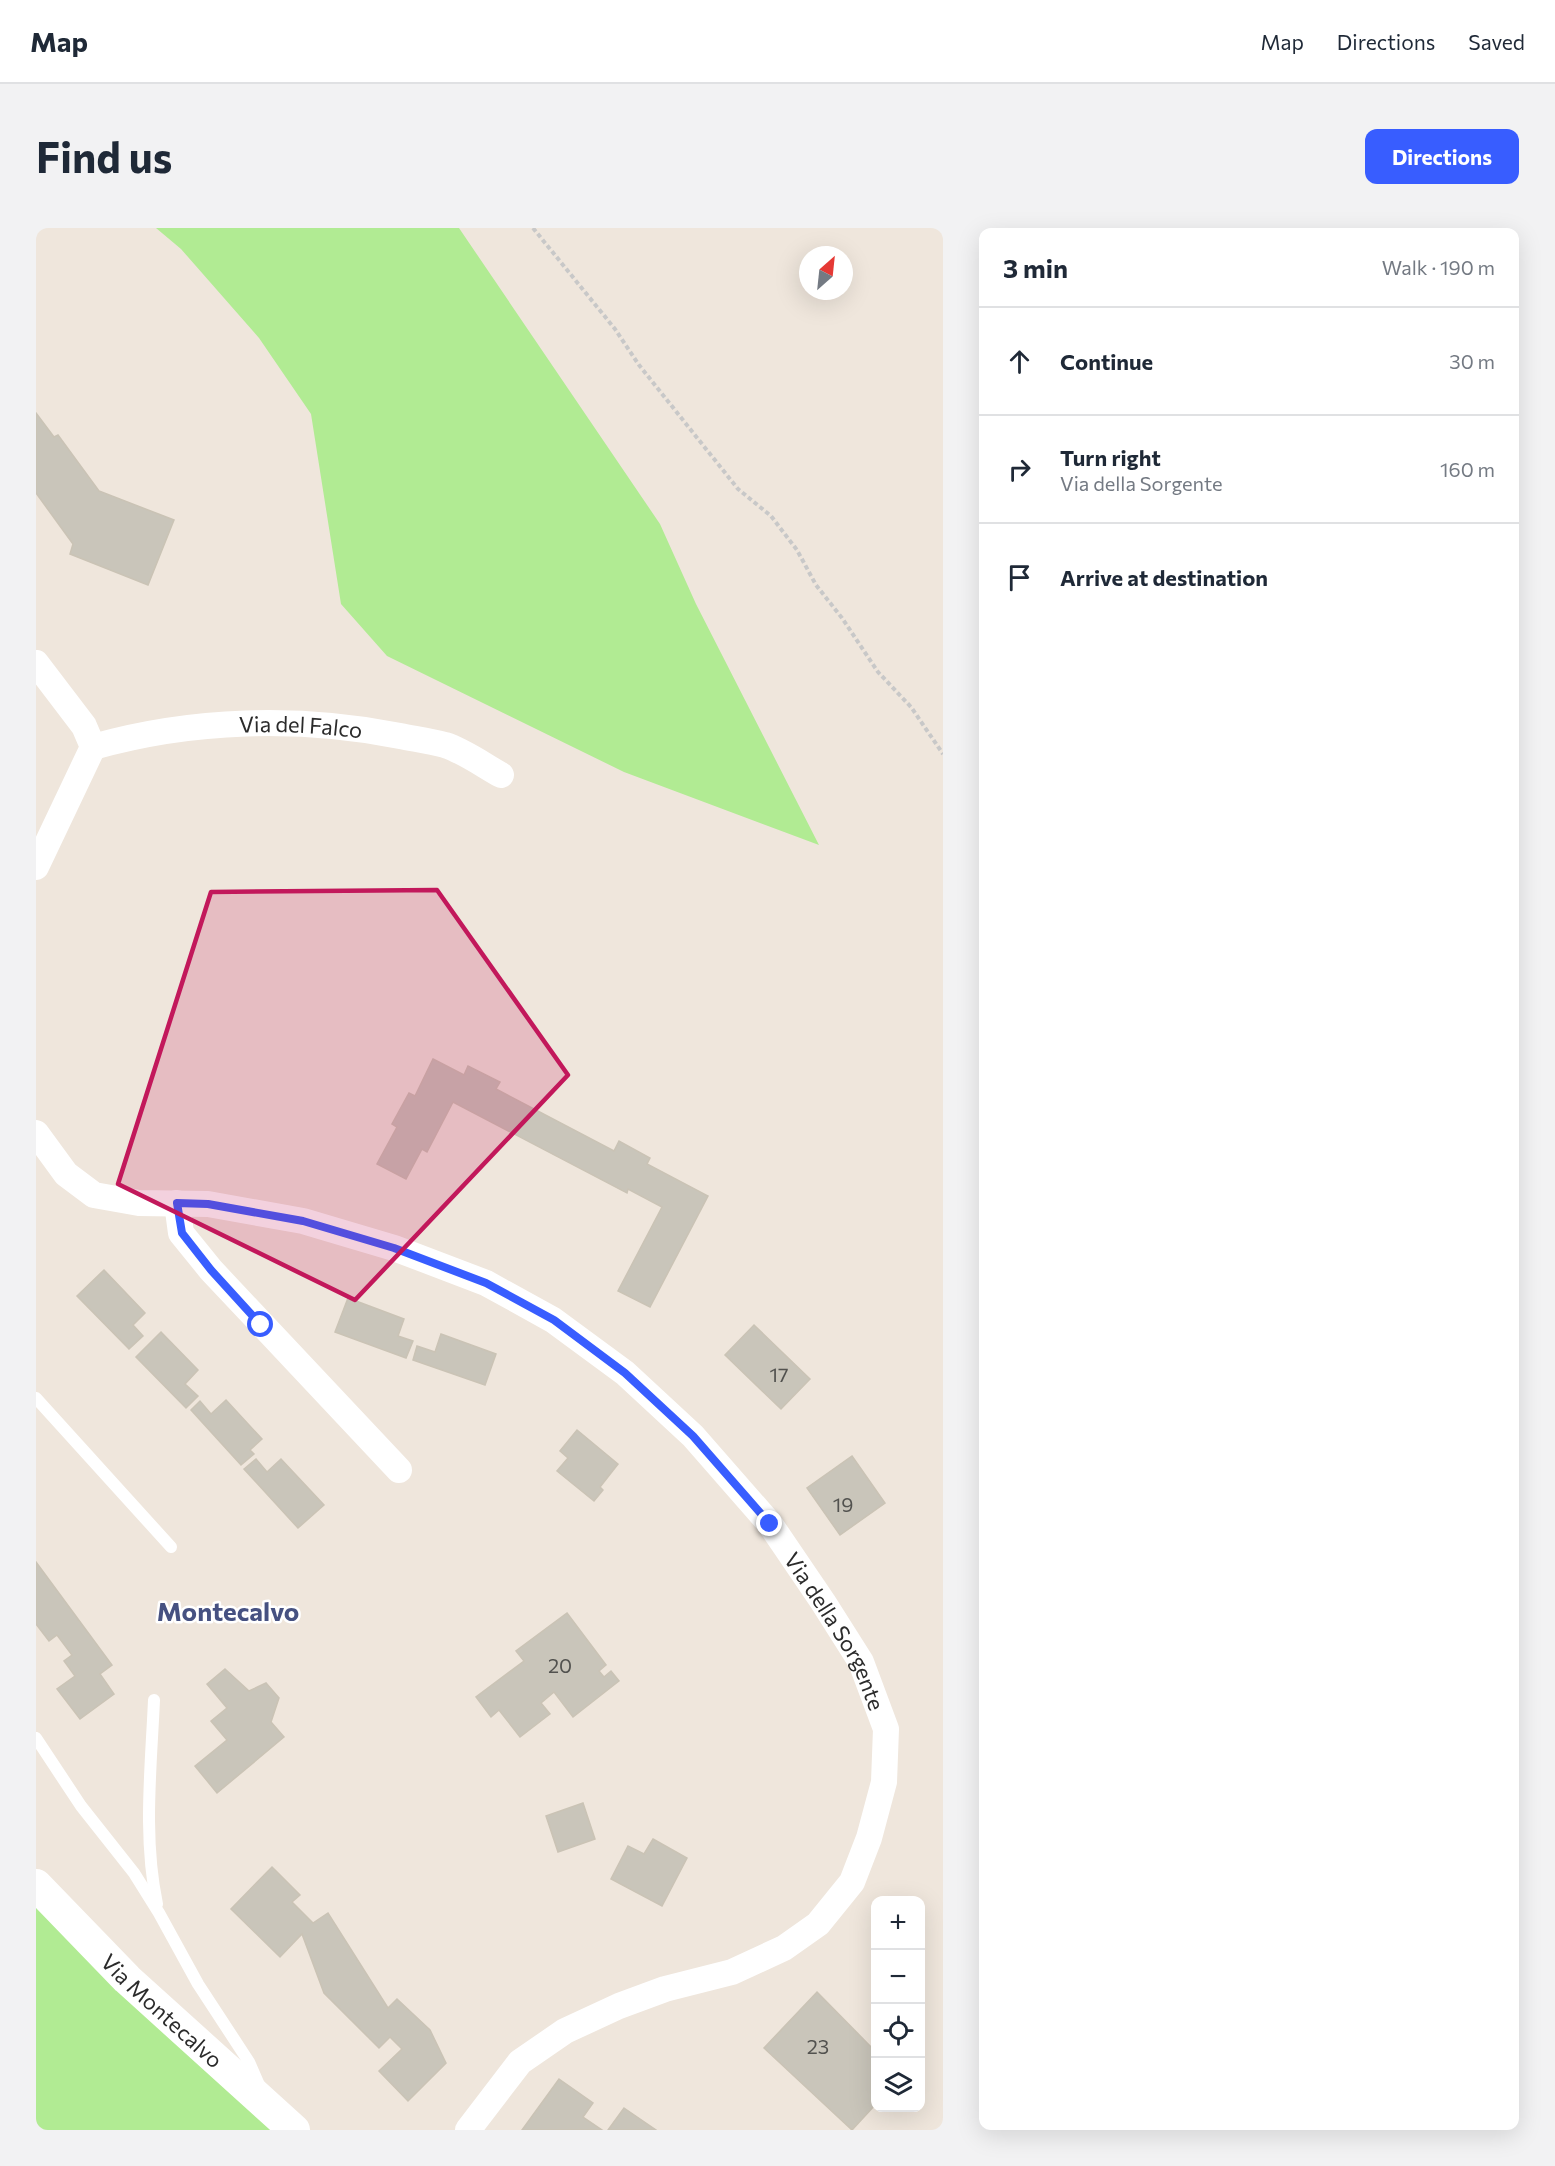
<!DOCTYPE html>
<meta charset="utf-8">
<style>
:root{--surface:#fff;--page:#f2f2f3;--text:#1f2937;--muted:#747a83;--line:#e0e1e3;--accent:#385dff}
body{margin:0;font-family:Commissioner,sans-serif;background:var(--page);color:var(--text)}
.controls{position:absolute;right:18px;bottom:18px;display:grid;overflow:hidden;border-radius:12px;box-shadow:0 6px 24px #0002}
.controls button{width:54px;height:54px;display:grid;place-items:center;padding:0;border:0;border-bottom:2px solid var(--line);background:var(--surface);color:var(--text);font:30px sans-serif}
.compass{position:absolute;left:763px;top:18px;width:54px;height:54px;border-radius:50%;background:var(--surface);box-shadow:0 6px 24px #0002;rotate:27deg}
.stop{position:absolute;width:18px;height:18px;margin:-14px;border:4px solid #385dff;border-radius:50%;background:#fff}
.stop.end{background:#385dff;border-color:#fff;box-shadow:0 2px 6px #0008}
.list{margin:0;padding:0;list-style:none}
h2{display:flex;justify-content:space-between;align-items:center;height:78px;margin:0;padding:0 24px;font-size:26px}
h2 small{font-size:20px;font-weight:400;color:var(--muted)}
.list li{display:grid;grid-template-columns:39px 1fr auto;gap:18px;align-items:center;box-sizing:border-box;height:108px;padding:0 24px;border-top:2px solid var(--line)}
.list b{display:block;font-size:22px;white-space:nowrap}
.list p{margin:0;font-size:20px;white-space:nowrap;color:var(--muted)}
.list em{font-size:20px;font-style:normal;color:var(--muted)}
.icon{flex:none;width:33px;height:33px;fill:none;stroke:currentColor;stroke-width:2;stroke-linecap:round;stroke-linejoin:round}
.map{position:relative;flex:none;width:907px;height:1902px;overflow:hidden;border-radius:12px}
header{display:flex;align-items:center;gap:36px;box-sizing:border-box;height:84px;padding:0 30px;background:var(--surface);border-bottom:2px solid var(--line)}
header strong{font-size:28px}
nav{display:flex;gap:33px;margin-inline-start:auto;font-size:21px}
.intro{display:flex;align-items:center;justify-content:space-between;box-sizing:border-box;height:144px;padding:0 36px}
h1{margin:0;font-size:42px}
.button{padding:15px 27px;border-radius:12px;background:var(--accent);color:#fff;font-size:21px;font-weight:700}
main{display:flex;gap:36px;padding:0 36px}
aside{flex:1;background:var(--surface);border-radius:12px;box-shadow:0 6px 24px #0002}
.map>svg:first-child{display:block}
.green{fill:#b1eb93}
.building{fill:#c9c5ba;stroke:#cac3b5;stroke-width:1.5}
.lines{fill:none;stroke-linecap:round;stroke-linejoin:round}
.path{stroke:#c8c8c8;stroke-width:4;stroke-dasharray:4.5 3;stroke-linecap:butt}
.service{stroke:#fff;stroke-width:12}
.minor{stroke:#fff;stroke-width:26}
.tertiary{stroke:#fff;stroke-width:32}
.route{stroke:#385dff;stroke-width:8}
.marked{fill:#c2185b;fill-opacity:0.2;stroke:#c2185b;stroke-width:4.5;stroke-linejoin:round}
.labels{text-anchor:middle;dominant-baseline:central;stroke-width:5;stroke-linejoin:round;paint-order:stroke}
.number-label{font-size:20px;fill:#52524f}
.street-label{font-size:22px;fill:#2b2b2b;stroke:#fff}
.quarter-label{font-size:26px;font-weight:bold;fill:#465181;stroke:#fff}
</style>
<header>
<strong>Map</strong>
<nav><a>Map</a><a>Directions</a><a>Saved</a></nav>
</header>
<div class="intro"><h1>Find us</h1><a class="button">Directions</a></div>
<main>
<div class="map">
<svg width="907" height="1902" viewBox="0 0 907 1902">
<rect width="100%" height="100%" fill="#efe6dc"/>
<g class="green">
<polygon points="120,0 423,0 624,296 660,376 783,617 588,544 351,428 305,376 275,186 223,110 145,21"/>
<polygon points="0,1668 244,1902 0,1902"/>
</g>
<g class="building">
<polygon points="0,185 18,209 22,207 63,263 138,292 112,357 34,326 37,316 0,265"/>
<polygon points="397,831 428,847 432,838 464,854 460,861 578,923 583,913 614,930 611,936 672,968 614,1079 582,1063 626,979 592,961 591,965 417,874 391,924 386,921 370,951 341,936 361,899 356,896 373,865 379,868"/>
<polygon points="68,1042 109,1085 97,1097 107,1108 93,1121 41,1068"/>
<polygon points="312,1070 368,1091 362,1108 377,1113 370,1130 299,1104"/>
<polygon points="718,1097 774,1151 745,1181 689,1127"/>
<polygon points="125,1104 162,1142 149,1156 162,1168 150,1180 100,1129"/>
<polygon points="405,1106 460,1126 449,1157 377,1132 381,1118 399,1124"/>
<polygon points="190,1172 226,1211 214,1222 218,1226 205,1237 155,1182 164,1173 175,1186"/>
<polygon points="541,1202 582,1236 564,1259 567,1262 558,1273 521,1243 532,1230 524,1223"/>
<polygon points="816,1228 849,1275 804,1307 771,1260"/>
<polygon points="220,1231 231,1244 245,1231 288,1277 262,1300 208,1241"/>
<polygon points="0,1334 76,1437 64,1446 78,1466 44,1491 21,1461 39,1448 28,1433 36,1427 21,1407 13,1413 0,1396"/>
<polygon points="531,1385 570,1437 563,1443 568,1449 575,1443 583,1453 537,1489 518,1464 505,1475 514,1486 484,1509 463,1482 455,1489 440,1469 488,1433 480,1423"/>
<polygon points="189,1441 213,1463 230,1455 243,1470 235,1494 248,1509 181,1565 159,1538 191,1512 175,1493 191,1480 171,1456"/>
<polygon points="547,1575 559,1611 522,1624 510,1588"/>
<polygon points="617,1611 651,1630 626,1678 575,1651 592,1618 608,1626"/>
<polygon points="236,1639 264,1667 256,1674 277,1695 292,1685 352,1780 361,1771 394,1802 410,1835 372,1873 343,1843 366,1821 354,1809 343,1820 288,1765 266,1706 244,1729 195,1681"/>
<polygon points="781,1764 840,1824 840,1876 816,1902 728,1820"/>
<polygon points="523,1851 557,1875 547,1889 566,1902 486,1902"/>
<polygon points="588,1880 620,1902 572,1902"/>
</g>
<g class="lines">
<polyline class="path" points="497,0 579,101 603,137 702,261 735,288 761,322 780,357 806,390 842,444 875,479 907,526"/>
<g class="service">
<polyline points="0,1170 135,1319"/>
<path d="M118 1472C115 1540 107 1609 121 1676"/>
<polyline points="0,1510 45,1578 98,1645 123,1685 162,1756 213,1834 223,1857"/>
</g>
<g class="minor">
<polyline points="0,435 48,498 57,519 0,639"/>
<path id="s1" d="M57 519C156 491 263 488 364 508 379 511 394 513 409 517 428 523 447 537 465 547"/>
<path id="s2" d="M0 905 30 946 58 967 103 975 172 976 267 993 358 1020 450 1055 517 1092 589 1145 657 1208 734 1296 787 1374 825 1434 850 1501 848 1554 833 1610 816 1654 782 1696 748 1720 696 1744 629 1761 583 1778 529 1803 484 1834 432 1902"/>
<polyline points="141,975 145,1005 175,1042 363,1242"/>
</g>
<path class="tertiary" id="s3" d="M0 1657 91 1751 258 1902"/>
</g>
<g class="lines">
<polyline class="route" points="225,1097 175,1042 146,1005 141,975 172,976 267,993 358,1020 450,1055 518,1092 589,1145 657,1208 734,1296"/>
</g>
<path class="marked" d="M401 662 532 847 319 1072 82 956 175 664Z"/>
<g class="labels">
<g class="number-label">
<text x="743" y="1146">17</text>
<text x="807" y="1276">19</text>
<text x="524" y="1437">20</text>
<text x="782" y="1818">23</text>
</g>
<g class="street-label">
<text stroke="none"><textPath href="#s1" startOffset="210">Via del Falco</textPath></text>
<text stroke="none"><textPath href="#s2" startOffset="992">Via della Sorgente</textPath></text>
<text stroke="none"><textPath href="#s3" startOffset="178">Via Montecalvo</textPath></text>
</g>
<g class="quarter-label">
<text x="192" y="1382">Montecalvo</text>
</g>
</g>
</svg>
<div class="controls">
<button>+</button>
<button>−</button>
<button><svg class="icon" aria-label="locate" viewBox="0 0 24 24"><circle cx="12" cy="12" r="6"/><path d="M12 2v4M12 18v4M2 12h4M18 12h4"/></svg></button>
<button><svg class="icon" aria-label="layers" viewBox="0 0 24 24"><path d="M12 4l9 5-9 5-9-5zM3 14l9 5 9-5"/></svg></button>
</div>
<svg class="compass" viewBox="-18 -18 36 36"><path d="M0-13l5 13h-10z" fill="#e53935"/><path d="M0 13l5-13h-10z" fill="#747a83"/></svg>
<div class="stop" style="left:225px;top:1097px"></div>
<div class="stop end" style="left:734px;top:1296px"></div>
</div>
<aside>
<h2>3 min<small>Walk · 190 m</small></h2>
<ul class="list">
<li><svg class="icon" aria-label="ahead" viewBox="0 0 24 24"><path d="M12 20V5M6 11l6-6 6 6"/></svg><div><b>Continue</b></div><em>30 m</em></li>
<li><svg class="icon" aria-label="right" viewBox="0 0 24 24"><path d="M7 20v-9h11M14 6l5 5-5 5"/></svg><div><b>Turn right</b><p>Via della Sorgente</p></div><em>160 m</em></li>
<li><svg class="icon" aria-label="arrive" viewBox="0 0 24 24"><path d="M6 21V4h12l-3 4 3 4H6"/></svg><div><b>Arrive at destination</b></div></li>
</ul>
</aside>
</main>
